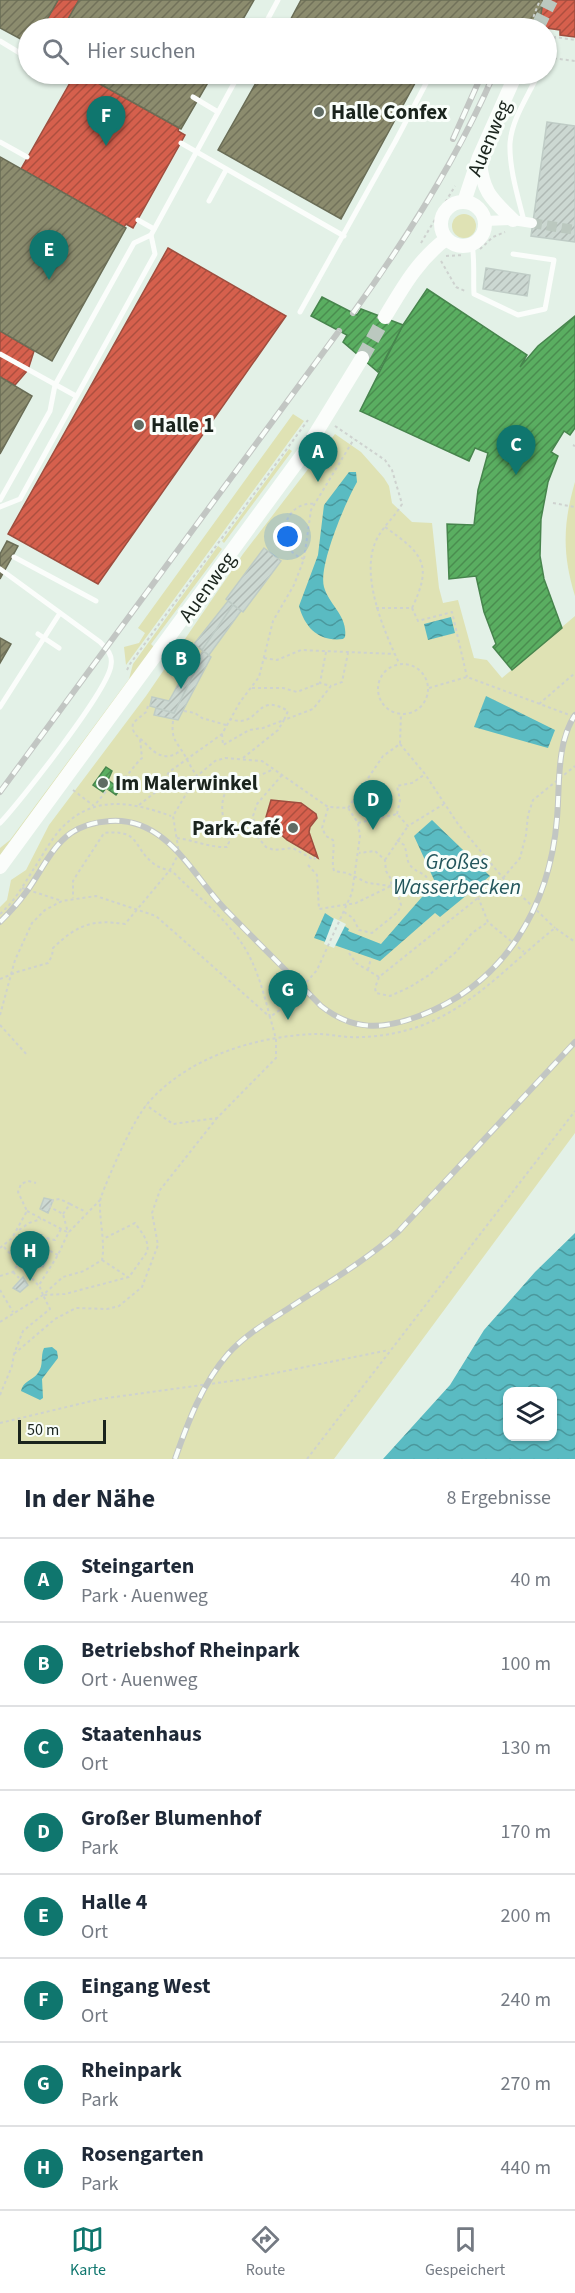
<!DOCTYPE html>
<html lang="de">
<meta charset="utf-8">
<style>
:root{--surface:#fff;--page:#f2f2f3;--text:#1f2937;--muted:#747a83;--line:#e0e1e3;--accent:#0f766e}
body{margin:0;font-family:"Source Sans 3",sans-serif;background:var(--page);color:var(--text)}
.controls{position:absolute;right:18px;bottom:18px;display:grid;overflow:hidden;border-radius:12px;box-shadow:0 2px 4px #0004}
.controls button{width:54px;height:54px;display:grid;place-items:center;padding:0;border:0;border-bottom:2px solid var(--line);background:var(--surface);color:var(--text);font:30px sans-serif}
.scale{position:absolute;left:18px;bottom:15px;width:88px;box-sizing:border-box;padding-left:6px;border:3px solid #1a241d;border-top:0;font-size:16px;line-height:21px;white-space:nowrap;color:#1a241d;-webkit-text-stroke:4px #f9fefa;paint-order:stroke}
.you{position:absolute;left:288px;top:537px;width:21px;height:21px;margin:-15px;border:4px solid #fff;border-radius:50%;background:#1a73e8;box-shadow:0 0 0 9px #1a73e833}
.badge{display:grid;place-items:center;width:39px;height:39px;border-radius:50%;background:var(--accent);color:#fff;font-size:20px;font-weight:700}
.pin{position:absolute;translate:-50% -50px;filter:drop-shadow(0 2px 3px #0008)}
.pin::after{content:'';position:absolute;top:32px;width:21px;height:18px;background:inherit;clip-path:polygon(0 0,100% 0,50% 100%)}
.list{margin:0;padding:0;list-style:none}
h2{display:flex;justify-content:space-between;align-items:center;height:78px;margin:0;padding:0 24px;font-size:26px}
h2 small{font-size:20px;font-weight:400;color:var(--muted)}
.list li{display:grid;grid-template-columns:39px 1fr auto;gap:18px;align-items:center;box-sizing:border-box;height:84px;padding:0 24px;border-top:2px solid var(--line)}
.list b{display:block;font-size:22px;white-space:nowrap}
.list p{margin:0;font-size:20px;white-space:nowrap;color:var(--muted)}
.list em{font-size:20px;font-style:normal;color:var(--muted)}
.icon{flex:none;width:33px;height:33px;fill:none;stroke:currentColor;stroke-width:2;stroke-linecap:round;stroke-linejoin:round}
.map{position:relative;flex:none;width:575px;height:1459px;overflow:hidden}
.search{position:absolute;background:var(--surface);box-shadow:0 2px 4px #0004;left:18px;right:18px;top:18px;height:66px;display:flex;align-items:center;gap:15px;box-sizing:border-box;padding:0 21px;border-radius:33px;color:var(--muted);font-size:22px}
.sheet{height:750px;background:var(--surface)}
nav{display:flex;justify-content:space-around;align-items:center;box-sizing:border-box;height:84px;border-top:2px solid var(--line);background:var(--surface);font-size:16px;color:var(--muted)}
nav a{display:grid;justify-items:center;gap:3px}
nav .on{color:var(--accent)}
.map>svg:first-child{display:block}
.green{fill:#dfe2b4}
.water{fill:url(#water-waves);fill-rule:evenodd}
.pier{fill:#e3f1e7}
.shops{fill:url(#shops-hatch);stroke:#9e4e3f;stroke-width:1.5}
.public{fill:url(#public-hatch);stroke:#47854d;stroke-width:1.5}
.industry{fill:url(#industry-hatch);stroke:#6a6d56;stroke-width:1.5}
.building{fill:url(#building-hatch);stroke:#bfccc6;stroke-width:1.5}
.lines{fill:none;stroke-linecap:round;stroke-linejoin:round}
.street-tunnel{stroke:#bbc8bf;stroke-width:10;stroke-dasharray:10 5;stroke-linecap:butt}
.secondary-tunnel{stroke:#bbc8bf;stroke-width:14;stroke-dasharray:14 7;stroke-linecap:butt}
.path{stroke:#ced2cf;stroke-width:2;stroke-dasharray:3 3;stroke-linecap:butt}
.lane{stroke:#fbfdfb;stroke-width:5}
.street{stroke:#fbfdfb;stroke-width:10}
.secondary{stroke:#fbfdfb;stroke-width:14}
.rail-casing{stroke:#c2c6c3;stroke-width:6}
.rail{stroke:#f9fefa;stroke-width:4;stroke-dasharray:11;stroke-linecap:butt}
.poi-dot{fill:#606c64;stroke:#f9fefa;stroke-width:2}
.labels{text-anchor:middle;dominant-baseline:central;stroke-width:6;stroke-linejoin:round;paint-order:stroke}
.poi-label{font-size:21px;font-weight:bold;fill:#1a241d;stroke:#f9fefa;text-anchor:start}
.street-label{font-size:21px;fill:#1a241d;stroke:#f9fefa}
.water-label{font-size:22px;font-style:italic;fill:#23565c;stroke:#f9fefa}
</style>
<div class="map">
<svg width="575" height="1459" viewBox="0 0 575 1459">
<defs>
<pattern id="water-waves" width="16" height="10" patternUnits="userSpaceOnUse" patternTransform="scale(1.5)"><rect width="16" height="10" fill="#5abbc2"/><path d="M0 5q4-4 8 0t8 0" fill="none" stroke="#4a989d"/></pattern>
<pattern id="shops-hatch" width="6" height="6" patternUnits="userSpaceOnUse" patternTransform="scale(1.5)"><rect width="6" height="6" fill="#d6604d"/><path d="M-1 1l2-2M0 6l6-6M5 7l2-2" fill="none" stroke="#ad4f3f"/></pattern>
<pattern id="public-hatch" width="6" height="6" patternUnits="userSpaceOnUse" patternTransform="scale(1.5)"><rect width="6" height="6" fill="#5aae61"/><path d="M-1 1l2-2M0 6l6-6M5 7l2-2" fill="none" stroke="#4a8d4f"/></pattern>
<pattern id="industry-hatch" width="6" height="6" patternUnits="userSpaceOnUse" patternTransform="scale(1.5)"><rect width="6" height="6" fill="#8c8c6e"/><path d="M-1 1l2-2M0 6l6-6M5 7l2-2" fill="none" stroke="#72725a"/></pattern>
<pattern id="building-hatch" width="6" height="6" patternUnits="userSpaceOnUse" patternTransform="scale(1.5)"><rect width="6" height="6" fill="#ccd8d2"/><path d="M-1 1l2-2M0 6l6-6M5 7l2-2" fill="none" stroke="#afb9b4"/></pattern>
</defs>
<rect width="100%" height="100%" fill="#e3f1e7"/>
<g class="green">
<circle cx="464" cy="226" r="12"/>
<polygon points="293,414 304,421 126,665 124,647 139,643 145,633 138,628"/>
<polygon points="335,434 361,452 384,478 389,486 392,503 412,522 432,523 439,588 443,603 458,600 474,658 487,660 502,678 575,616 575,1133 334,1459 0,1459 0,907 7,900 11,880 26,870 49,825 146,696 243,554"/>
<polygon points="289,449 292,451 224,543 222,541"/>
<path d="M575 482V596C562 554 563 523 575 482Z"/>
<polygon points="218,546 222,549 151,644 154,647 0,855 0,848 10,840 129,679 133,664"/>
</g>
<g class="water">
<path d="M349 472H356L357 482C346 501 318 566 324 587 329 605 348 616 345 637L343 639C319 642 305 628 299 606L318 555 324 505Z"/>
<polygon points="451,617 455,633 428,640 424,624"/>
<polygon points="486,696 555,730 548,748 474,727"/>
<polygon points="432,820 490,876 440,917 435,913 380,961 314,938 325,913 349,929 348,931 381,944 435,882 414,836"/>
<path d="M575 1233V1459H383L450 1385 484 1330 535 1272ZM508 1392H552V1436H508Z"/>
<path d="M52 1347 57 1351 58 1358 42 1379 43 1398 40 1400 21 1391C23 1381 32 1381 38 1373 44 1365 40 1357 44 1348Z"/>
</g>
<polygon class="pier" points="334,918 346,924 334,948 324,944"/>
<g class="shops">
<polygon points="58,0 79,0 63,28 42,28"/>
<polygon points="543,0 575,0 575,37 560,35 560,30 539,27"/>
<polygon points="75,74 82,74 179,128 178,131 185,135 133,228 126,224 124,227 21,169"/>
<polygon points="168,248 286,316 98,584 8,534"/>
<polygon points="0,331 34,351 28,370 15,385 0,377"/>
<polygon points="271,800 301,803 316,814 317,818 310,827 309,832 318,858 287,840 277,831 272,819 266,817"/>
</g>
<g class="public">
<polygon points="427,289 527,355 520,367 538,346 575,316 575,428 570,435 564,431 551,452 558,456 548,482 541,519 540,556 544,579 562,628 512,670 493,647 496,644 484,612 476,576 449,579 447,524 474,525 478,490 488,453 475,448 469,461 360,411 403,325"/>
<polygon points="322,297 357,315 361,309 403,325 378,372 343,342 347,335 311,316"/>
<polygon points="106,767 112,771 108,780 120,789 116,795 106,788 103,792 93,785"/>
</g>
<g class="industry">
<polygon points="0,0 58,0 42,28 28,28 28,43 0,28"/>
<polygon points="79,0 254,0 238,28 63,28"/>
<polygon points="301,0 543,0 539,28 286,28"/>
<polygon points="82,74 213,74 181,129"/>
<polygon points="261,74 420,74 341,219 218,150"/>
<polygon points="0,157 126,228 52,361 0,331"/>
<polygon points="0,377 32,396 0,454"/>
<polygon points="7,541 18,546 0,579 0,554"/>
<polygon points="0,638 11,644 0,663"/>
</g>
<g class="building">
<polygon points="547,122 575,126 575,242 531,236"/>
<polygon points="486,268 530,275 527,296 483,289"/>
<polygon points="264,548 281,561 243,612 226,599"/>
<polygon points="228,601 233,605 202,650 194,644"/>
<polygon points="233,605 241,611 209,655 202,650"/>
<polygon points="203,651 211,657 178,720 154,715 156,708 174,713 198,665 195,663"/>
<polygon points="191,661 198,665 174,713 150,706 152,697 169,701"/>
<polygon points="44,1198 53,1200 48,1213 40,1209"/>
<polygon points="33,1232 42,1235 35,1247 29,1242"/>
<polygon points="42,1252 48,1258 43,1267 34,1265"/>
<polygon points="23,1277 28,1285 20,1292 13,1288"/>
</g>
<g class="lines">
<polyline class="street-tunnel" points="532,223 575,230"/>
<g class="secondary-tunnel">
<polyline points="537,28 551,0"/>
<polyline points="362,358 385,317"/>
</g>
<g class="path">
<polyline points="529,28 540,0"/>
<polyline points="546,43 552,58 575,61"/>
<polyline points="550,49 554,46 555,37 575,40"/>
<polyline points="421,243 455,186"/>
<polyline points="480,249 493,237 505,232"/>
<polyline points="446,256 464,255"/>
<polyline points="441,261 456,287 465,291"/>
<path d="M335 426 385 460 392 470 402 504C394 518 381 528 375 543 361 578 384 631 399 663"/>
<polyline points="573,445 575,446"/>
<polyline points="553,503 575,507"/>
<path d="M385 527C423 554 433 564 412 608"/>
<path d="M304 559C272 549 282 500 315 504"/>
<polyline points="376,608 412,608 418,621 452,612 467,677"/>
<polyline points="326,652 320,683 331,686"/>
<polyline points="264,658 277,660 301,650 394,654"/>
<circle cx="403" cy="689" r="25"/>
<polyline points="127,670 130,664 308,420"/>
<polyline points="252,688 283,688 297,692 320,683"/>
<polyline points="429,688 467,677 575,717"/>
<polyline points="539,704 575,673"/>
<path d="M148 706 146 712 133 723C131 734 138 736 145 743 155 754 166 762 180 751"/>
<polyline points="184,711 195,713 202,718 226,725"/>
<path d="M173 721C171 739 176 741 184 754 188 761 191 768 197 776"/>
<path d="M222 734 223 745 249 730 263 728 284 720 288 711C254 690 261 730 230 719"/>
<polyline points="400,744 425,774 458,824 503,878 555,928"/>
<polyline points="243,758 278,730 284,720 313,709 331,686 342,682 348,653"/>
<polyline points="282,775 257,804 253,816 256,835 266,847 274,850 293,848 314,860 316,856"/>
<path d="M115 785C126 780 133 766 142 758L140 739"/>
<polyline points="73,790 94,806 108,789"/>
<polyline points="139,805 157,791 169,772 222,734 240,702 259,677 273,621 294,585 304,559 311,510 354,439"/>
<path d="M328 808 322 828 326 836 333 840C335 851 331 860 334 871L347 873 368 883 391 886"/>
<polyline points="348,808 383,756 400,744 401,714"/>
<polyline points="397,814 400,800 397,786 412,783 424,775"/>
<polyline points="358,823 397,814 408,826 444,804"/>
<path d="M177 838C193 840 211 848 227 847L229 842C223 820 213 790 241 780 252 777 264 775 273 769"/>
<path d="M397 840 404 845C408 853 405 862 413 868 418 873 423 872 428 879L427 884 422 889H407L398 895"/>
<polyline points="385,860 408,826"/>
<polyline points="308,865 317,875 319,909 356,903 391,886"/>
<polyline points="22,888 62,901"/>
<polyline points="478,897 488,922 524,952"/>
<polyline points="344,912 353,918 359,930 372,933 398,912 401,905 398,895 391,886 391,879 386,871 385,860 375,851 359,853"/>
<path d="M0 914C14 902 23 886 33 870 41 858 49 843 58 832 91 794 129 801 171 816"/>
<polyline points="349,953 356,963 379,977 503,878 520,858 526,835 528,815 533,800 575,766"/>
<polyline points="368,970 371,958"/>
<polyline points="379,977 375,988 376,993 390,996 410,987 429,975 456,952 472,933 488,922"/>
<path d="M0 979 17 972 48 963 52 956 53 948C77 925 92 919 125 924L170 870 179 853 173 816 197 776 215 761 225 758 262 761 328 807 348 808 358 823 360 836 352 893 317 970 288 1004 270 1017C264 994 258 971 246 950 229 921 199 898 175 874 169 869 160 869 154 864 132 847 141 829 104 833L76 876 73 881V898"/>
<polyline points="0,1015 15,960 32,923 45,910 62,901 96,896 156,916 270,1017 276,1039 276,1058 217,1118 173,1124 146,1105"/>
<polyline points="0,1025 28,1056"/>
<polyline points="70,1204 86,1212"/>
<polyline points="27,1211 67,1232"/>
<polyline points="63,1214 70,1204 60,1199 53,1200 50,1207 63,1214 68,1233"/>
<polyline points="19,1230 29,1223 41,1219"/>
<polyline points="4,1247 38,1285"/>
<polyline points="0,1248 12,1238 27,1211 18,1192 21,1184 28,1181 36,1183"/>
<polyline points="58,1255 38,1245 42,1237 55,1240 61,1229"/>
<polyline points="102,1260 128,1277"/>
<polyline points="13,1272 19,1278"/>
<polyline points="0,1276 13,1272 22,1258 35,1261"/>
<polyline points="0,1290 13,1312"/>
<polyline points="43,1295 39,1285 58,1255 68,1233 100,1200"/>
<path d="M0 1322 43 1295 63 1277 84 1271 102 1260C106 1242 97 1210 101 1197 109 1175 133 1120 148 1103 188 1057 256 1036 316 1034 326 1034 337 1036 348 1037 368 1038 391 1035 411 1029 469 1012 509 964 555 928L575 942"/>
<polyline points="14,1354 55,1319 76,1308 107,1309 119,1306 142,1287 158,1245 152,1213 160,1190 217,1118"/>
<path d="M0 1395 12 1366 14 1354 23 1331 50 1309 43 1295 65 1294 129 1277 147 1252C150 1241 141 1232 135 1223L103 1239"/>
<polyline points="0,1423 100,1399 246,1379 389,1350"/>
<polyline points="307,1459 575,1111"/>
</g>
<g class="lane">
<polyline points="263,28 278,0"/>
<polyline points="0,41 28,58"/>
<polyline points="57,74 70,81"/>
<polyline points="193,97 218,112"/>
<polyline points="0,142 27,157"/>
<polyline points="181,143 344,236"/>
<polyline points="209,201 226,170"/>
<polyline points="138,220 154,229"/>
<path d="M524 221C518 197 509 168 510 143 512 118 529 95 538 74"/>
<path d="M472 244C475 261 473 277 474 294L518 315 545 309 554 260 513 254"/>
<polyline points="300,312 395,142 431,74"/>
<polyline points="0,354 76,396"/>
<polyline points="0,500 50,411 55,385 134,243 151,235 239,74"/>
<polyline points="0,507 20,499 155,254 151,235"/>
<polyline points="14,557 96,601"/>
<path d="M0 569 100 642C107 649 113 655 111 665 109 689 20 802 0 823"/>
<polyline points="38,634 59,648"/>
<polyline points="0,707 60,613"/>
</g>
<polyline class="street" points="485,221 513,220 532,223"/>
<g class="secondary">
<path d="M480 162C483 193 492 199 513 220"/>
<polyline points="464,202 479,157 516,74"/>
<circle cx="463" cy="224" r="22"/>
<path d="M385 317C403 287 418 260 446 239"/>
<polyline points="0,867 303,454 362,358"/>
</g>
<g class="rail-casing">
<g id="rail">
<polyline points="453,139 482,74"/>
<path d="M353 313C407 238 457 159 494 74"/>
<polyline points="0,792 339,331"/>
<path d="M0 922C10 912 19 902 27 891 41 872 51 847 71 833 83 825 96 822 110 821 166 817 192 874 224 908 256 941 289 973 321 1006 353 1031 382 1030 419 1016 505 984 550 906 557 818 560 785 556 744 575 715"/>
<path d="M175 1459C188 1422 202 1384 228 1354 245 1335 266 1323 286 1310 324 1285 364 1262 398 1232L575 1042"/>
</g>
</g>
<use href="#rail" class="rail"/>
</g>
<g class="poi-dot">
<circle cx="319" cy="112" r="6"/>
<circle cx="139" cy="425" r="6"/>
<circle cx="103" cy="783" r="6"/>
<circle cx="293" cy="828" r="6"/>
</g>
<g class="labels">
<g class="poi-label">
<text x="331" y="112">Halle Confex</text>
<text x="151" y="425">Halle 1</text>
<text x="115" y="783">Im Malerwinkel</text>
<text x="281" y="828" text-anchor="end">Park-Café</text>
</g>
<g class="street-label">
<text transform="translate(489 138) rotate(-67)">Auenweg</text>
<text transform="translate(207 587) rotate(-54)">Auenweg</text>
</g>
<g class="water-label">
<text x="457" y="862">Großes<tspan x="457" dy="25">Wasserbecken</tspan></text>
</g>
</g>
</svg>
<div class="controls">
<button><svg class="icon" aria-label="layers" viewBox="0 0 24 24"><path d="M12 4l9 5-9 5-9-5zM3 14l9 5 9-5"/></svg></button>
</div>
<div class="scale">50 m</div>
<div class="you"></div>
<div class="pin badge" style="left:318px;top:482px">A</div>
<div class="pin badge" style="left:181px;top:689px">B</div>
<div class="pin badge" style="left:516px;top:475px">C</div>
<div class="pin badge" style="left:373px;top:830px">D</div>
<div class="pin badge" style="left:49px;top:280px">E</div>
<div class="pin badge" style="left:106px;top:146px">F</div>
<div class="pin badge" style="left:288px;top:1020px">G</div>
<div class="pin badge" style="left:30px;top:1281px">H</div>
<div class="search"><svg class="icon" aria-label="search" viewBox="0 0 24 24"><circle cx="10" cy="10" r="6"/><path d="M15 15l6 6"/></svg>Hier suchen</div>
</div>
<section class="sheet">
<h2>In der Nähe<small>8 Ergebnisse</small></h2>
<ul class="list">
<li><span class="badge">A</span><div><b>Steingarten</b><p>Park · Auenweg</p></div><em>40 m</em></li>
<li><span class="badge">B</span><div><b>Betriebshof Rheinpark</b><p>Ort · Auenweg</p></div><em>100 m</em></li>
<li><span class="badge">C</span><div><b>Staatenhaus</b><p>Ort</p></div><em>130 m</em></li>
<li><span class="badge">D</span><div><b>Großer Blumenhof</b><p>Park</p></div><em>170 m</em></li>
<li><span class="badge">E</span><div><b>Halle 4</b><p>Ort</p></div><em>200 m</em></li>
<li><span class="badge">F</span><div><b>Eingang West</b><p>Ort</p></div><em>240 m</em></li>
<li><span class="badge">G</span><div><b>Rheinpark</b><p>Park</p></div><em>270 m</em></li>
<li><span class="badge">H</span><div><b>Rosengarten</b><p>Park</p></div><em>440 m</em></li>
</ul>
</section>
<nav>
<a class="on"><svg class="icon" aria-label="map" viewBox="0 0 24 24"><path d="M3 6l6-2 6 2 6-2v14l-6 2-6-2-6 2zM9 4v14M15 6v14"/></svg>Karte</a>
<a><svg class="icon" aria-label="directions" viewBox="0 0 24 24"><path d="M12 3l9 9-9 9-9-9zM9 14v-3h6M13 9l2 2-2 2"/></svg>Route</a>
<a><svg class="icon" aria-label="saved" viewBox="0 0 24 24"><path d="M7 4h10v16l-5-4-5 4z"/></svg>Gespeichert</a>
</nav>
